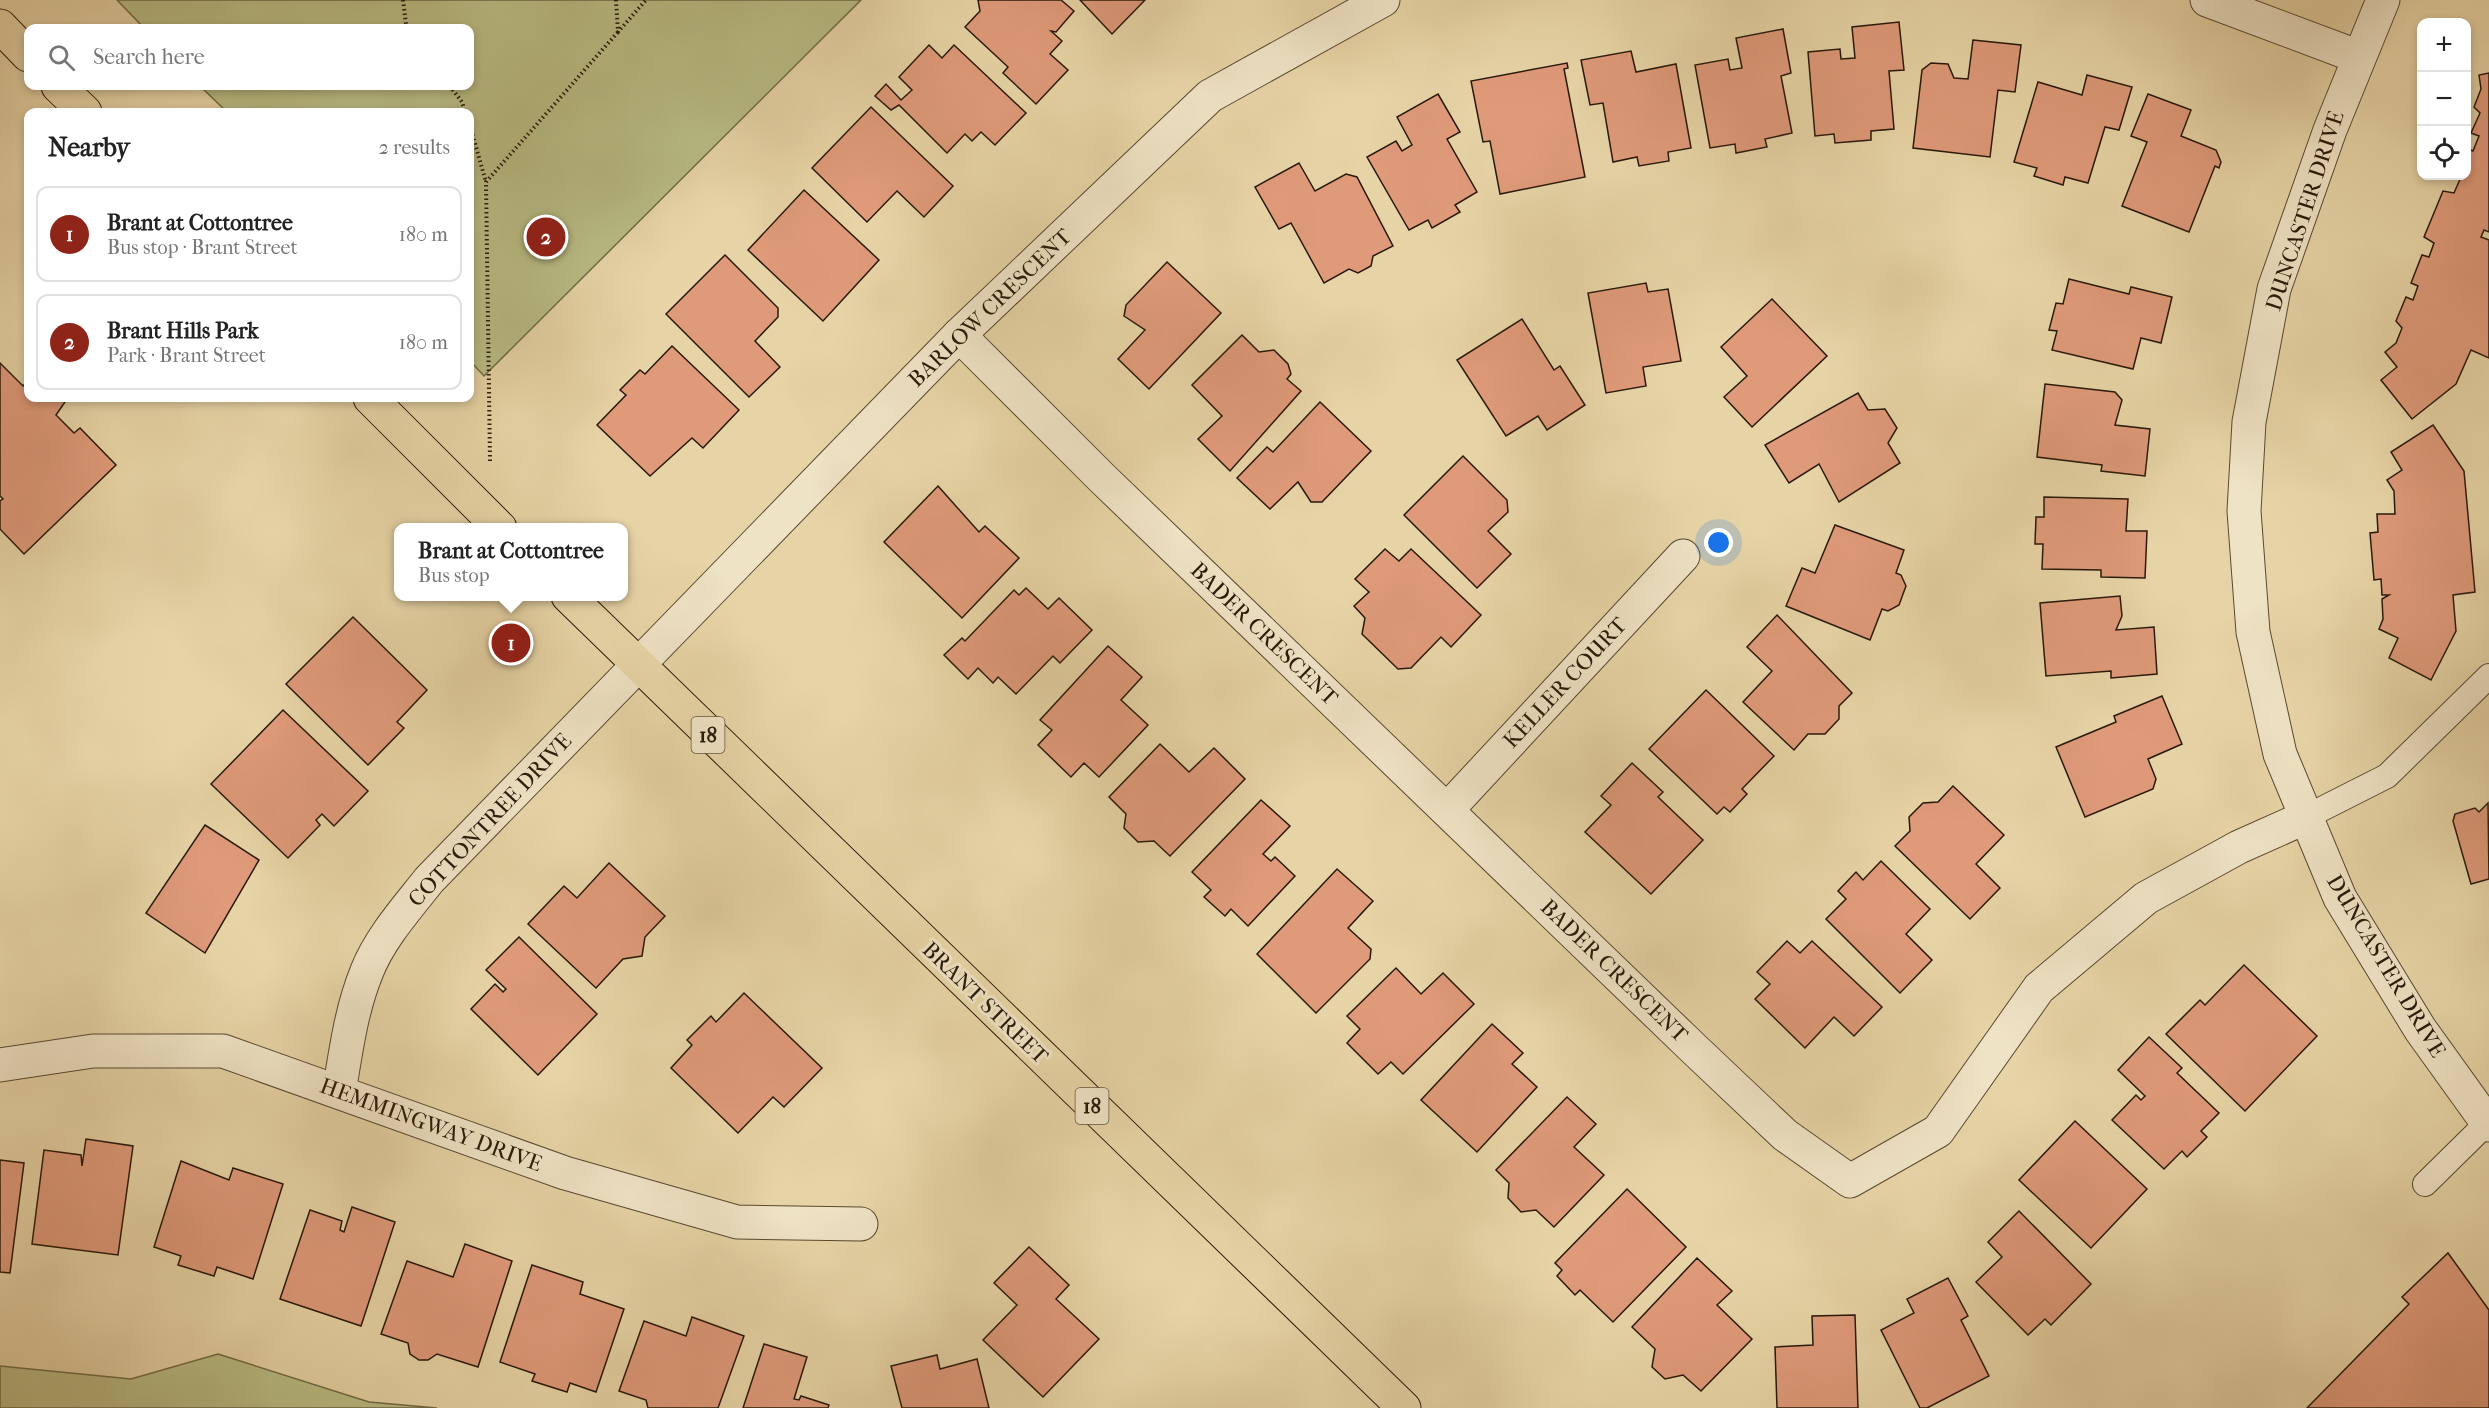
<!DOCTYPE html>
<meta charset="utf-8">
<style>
:root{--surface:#fff;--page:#f6f6f6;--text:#222;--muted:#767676;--line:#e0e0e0;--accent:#8f2418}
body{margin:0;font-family:"IM FELL French Canon",serif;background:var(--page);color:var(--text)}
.controls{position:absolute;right:18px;top:18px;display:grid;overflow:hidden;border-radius:12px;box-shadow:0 3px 9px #0003}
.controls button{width:54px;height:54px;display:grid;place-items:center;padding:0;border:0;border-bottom:2px solid var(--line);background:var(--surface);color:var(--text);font:30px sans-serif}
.you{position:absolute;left:1719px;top:543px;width:21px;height:21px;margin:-15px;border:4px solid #fff;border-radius:50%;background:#1a73e8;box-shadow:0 0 0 9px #1a73e833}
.badge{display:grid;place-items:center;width:39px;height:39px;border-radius:50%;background:var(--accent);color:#fff;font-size:20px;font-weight:700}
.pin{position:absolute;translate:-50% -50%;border:3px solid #fff;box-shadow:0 2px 6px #0006}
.popup{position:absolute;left:394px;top:523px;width:234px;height:78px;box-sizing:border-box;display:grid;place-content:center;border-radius:12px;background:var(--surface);filter:drop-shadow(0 2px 4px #0005);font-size:20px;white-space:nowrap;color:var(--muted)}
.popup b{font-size:22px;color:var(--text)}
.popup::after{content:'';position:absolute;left:50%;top:100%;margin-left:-12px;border:12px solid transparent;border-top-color:var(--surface)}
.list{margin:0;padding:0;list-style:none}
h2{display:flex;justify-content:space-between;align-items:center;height:78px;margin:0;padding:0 24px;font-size:26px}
h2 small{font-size:20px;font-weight:400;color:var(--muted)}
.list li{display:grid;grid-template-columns:39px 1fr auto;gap:18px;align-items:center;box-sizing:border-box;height:96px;margin:0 12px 12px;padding:0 12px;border:2px solid var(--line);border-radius:12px}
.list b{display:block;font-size:22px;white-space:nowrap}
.list p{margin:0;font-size:20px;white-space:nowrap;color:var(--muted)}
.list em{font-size:20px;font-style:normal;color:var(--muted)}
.icon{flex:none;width:33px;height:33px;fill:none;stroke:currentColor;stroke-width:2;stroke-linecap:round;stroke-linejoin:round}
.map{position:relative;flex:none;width:2489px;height:1408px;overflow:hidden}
.search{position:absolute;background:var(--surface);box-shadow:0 3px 9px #0003;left:24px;top:24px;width:450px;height:66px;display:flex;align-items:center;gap:15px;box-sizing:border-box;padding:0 21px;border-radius:12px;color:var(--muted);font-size:22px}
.panel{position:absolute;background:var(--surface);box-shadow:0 3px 9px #0003;left:24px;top:108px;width:450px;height:294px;border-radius:12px}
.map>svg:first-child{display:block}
.green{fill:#b9bc84;stroke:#716a46;stroke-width:1.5}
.building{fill:#df9a7a;stroke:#291909;stroke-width:1.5}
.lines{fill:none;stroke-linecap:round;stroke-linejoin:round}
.service-casing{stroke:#584830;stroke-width:26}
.minor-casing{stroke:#584830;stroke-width:35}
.primary-casing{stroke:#291909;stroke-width:35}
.path{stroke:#291909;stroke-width:4;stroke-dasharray:1.5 3;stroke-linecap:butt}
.service{stroke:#efe3c5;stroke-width:24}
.minor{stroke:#efe3c5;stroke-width:33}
.primary{stroke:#e7d4a6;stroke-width:33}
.labels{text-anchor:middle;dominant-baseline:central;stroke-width:6;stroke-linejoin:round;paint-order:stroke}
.shield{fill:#efe3c5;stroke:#645641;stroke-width:1.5}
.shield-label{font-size:21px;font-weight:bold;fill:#291909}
.street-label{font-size:22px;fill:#291909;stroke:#efe3c5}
</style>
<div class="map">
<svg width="2489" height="1408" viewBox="0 0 2489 1408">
<rect width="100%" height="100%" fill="#e7d4a6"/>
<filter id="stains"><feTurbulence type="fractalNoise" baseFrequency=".00333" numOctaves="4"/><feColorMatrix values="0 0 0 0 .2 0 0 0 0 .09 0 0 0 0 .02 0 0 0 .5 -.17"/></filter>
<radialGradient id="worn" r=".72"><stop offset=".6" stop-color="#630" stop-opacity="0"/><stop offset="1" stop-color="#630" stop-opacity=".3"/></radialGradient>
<g class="green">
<polygon points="117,0 861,0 484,376 470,361 470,112 227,112 200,86 470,86 470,28 144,28"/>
<polygon points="218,1354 369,1402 437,1408 0,1408 0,1366 131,1379"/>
</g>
<g class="building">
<polygon points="978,0 1061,0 1074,11 1056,32 1051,31 1062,41 1050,54 1068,70 1036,104 1003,73 1008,67 965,27 980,11"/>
<polygon points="1080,0 1145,0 1112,34"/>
<polygon points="1899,22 1904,70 1889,71 1894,129 1871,131 1871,140 1835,143 1834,134 1815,136 1808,52 1840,49 1841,59 1855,58 1852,27"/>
<polygon points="1783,29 1791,73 1781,76 1792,133 1765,139 1767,147 1736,153 1735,144 1710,148 1695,65 1728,59 1730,70 1742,68 1736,38"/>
<polygon points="1973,40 2021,45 2015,92 1998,90 1990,157 1913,148 1922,70 1931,63 1948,64 1954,78 1968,79"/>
<polygon points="929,45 942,58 954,45 1026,113 995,145 981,132 972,141 965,134 947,153 899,105 891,110 875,96 886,84 901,100 912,90 899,77"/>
<polygon points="1631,51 1636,72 1676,64 1691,148 1668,152 1669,161 1639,166 1637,157 1613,162 1603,103 1590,105 1581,60"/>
<polygon points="1567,63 1568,68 1564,69 1585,177 1500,194 1490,141 1483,142 1471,81"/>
<polygon points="2489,73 2489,232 2484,230 2481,237 2489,240 2489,358 2471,350 2456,384 2412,419 2381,380 2397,367 2385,352 2396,343 2402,328 2396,321 2406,297 2413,300 2418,286 2411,283 2422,255 2429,257 2434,243 2424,237 2443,191 2454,193 2461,177 2458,176 2466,176 2466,148 2473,151 2479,136 2471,133 2480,113 2474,107 2481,89 2479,75"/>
<polygon points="2087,75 2132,87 2119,130 2105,127 2088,183 2065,177 2063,185 2034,176 2037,168 2014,162 2038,82 2082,95"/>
<polygon points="1438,94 1460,132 1447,139 1477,192 1455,205 1460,212 1432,228 1428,220 1409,230 1367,157 1396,141 1402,151 1412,145 1397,117"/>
<polygon points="2148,94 2191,110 2181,136 2216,150 2221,162 2219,168 2215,166 2189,232 2122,206 2147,142 2131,136"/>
<polygon points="871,107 953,186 924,217 897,191 867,222 812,168"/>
<polygon points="1299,163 1315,191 1346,174 1357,177 1393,246 1373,256 1371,266 1358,273 1349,269 1324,283 1291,223 1279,229 1255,187"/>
<polygon points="804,190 879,260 823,321 748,250"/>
<polygon points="725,255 778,308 778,317 755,341 780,367 749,397 666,314"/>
<polygon points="1167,262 1221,313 1149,389 1118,359 1145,330 1124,316 1126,305"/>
<polygon points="2069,279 2129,294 2131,287 2172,297 2161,343 2141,338 2133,369 2052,350 2057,331 2049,330 2056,303 2063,304"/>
<polygon points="1646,283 1648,292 1668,289 1681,361 1643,367 1646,386 1606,393 1588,293"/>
<polygon points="1772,299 1827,356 1752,427 1724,397 1747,376 1721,347"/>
<polygon points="1522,319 1554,370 1560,366 1585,405 1547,430 1538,416 1506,436 1457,360"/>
<polygon points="1242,335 1259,352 1274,350 1288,364 1291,374 1287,379 1301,391 1230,471 1198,439 1222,416 1192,385"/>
<polygon points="672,346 739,410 703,448 692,438 650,476 597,425 626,395 620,390 640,370 645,374"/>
<polygon points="0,363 23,386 28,380 28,398 65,398 67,399 56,415 74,433 80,428 116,465 24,554 0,529 0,501 3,499 0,496"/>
<polygon points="2045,384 2115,392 2122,400 2115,425 2150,429 2145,476 2101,471 2102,465 2037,457"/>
<polygon points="1858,393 1868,410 1885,409 1897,428 1888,443 1900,463 1839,502 1819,464 1789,483 1765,445"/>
<polygon points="1320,402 1371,451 1322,502 1311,502 1298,482 1270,509 1237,478 1267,447 1273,452"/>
<polygon points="2433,425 2464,471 2475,592 2453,595 2456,631 2431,680 2389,658 2398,638 2379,629 2383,619 2382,599 2389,595 2382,595 2381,579 2374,580 2370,533 2378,532 2377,514 2395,514 2394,491 2387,480 2402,470 2391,452"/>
<polygon points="1463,456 1507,500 1508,512 1488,531 1511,554 1477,588 1404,515"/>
<polygon points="938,486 979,532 985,526 1019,558 962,618 884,542"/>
<polygon points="2044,497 2128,499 2126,531 2147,531 2145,578 2101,577 2101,570 2042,569 2043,544 2035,544 2036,517 2044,517"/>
<polygon points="1835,525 1904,550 1896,573 1901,575 1906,586 1899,605 1888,611 1882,609 1870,640 1786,606 1802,568 1815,573"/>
<polygon points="1385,549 1399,561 1411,549 1481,615 1451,647 1441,637 1411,668 1398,669 1362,634 1365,618 1354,606 1369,592 1355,579"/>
<polygon points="1026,588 1048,609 1059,598 1092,630 1060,663 1053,656 1016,694 998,677 993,683 978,668 968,679 944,655 962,638 965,641 1014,590 1019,595"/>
<polygon points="2120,596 2122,616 2116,630 2154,627 2157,674 2111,678 2111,671 2046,676 2040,603"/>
<polygon points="1777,615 1852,693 1839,706 1839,719 1825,734 1808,734 1794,750 1743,702 1772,671 1747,647"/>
<polygon points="353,617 427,690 397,722 404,728 368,765 286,684"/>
<polygon points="1108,646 1142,677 1121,700 1148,725 1099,777 1084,763 1071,777 1038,745 1052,730 1040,720"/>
<polygon points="1706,690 1774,756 1742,789 1747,794 1730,812 1724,807 1717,814 1649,749"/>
<polygon points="2162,696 2182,744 2148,759 2156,779 2153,789 2085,817 2056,747 2116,722 2114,716"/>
<polygon points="283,710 368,791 334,826 322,814 316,820 320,825 288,858 211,784"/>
<polygon points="1160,744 1189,772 1214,748 1245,779 1170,856 1154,841 1138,842 1124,828 1126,814 1109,797"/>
<polygon points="1632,763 1663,792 1658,797 1703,840 1651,894 1585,832 1611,805 1601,796"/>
<polygon points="1953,786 2004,835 1976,864 2000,888 1970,919 1895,846 1910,831 1909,817 1923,803 1938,802"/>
<polygon points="1261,800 1290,826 1263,854 1271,861 1275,857 1295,876 1248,926 1231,909 1225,916 1204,897 1211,890 1192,872"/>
<polygon points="2488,803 2489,879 2471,884 2453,821 2455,814 2475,808 2479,812"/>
<polygon points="205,825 259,860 205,953 146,913"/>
<polygon points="1881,861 1930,909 1906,934 1932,960 1900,993 1826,919 1846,899 1838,891 1856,872 1863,880"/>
<polygon points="609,863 665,916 645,937 642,956 623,959 596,988 528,924 564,886 577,898"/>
<polygon points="1337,869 1373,901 1348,928 1371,949 1370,959 1316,1013 1257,954"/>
<polygon points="519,937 597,1014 538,1075 471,1009 495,984 503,992 506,989 486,970"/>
<polygon points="1787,941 1800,953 1812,941 1882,1007 1854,1036 1834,1017 1805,1048 1755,999 1770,984 1757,972"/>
<polygon points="2244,965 2317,1036 2245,1111 2166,1034 2200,1000 2205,1005"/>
<polygon points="1396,968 1421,994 1443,973 1474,1004 1403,1074 1391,1062 1378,1074 1347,1043 1360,1029 1347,1016"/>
<polygon points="744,993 822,1068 784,1107 773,1097 738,1133 671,1068 692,1045 687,1040 711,1016 716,1022"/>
<polygon points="1492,1024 1523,1053 1512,1064 1537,1087 1477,1152 1421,1100"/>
<polygon points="2149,1037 2182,1068 2177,1073 2219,1113 2201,1131 2207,1137 2187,1157 2182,1151 2164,1169 2112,1120 2136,1095 2141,1100 2145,1096 2118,1070"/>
<polygon points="1567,1097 1596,1124 1574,1147 1604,1175 1554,1227 1536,1210 1521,1212 1508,1198 1509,1183 1496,1170"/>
<polygon points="2075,1121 2147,1189 2091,1248 2019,1180"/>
<polygon points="86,1139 133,1146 118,1255 32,1244 44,1150 81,1155 82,1166"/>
<polygon points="0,1160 24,1163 10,1273 0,1272"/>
<polygon points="181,1161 229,1180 233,1168 283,1184 253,1279 217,1267 214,1276 178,1265 181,1256 154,1247"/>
<polygon points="1627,1189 1686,1247 1613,1322 1580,1290 1575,1295 1557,1276 1562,1270 1555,1263"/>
<polygon points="352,1207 395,1222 361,1326 280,1299 310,1210 342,1221 340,1230 344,1232"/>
<polygon points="2019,1211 2091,1284 2051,1325 2045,1319 2028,1335 1976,1282 2002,1257 1988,1242"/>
<polygon points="465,1244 512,1261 478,1367 437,1354 428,1360 419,1360 410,1354 408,1343 381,1334 407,1261 453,1277"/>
<polygon points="1029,1247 1069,1285 1056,1299 1099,1339 1043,1397 983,1340 1017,1305 994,1283"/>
<polygon points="2448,1253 2489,1310 2489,1408 2307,1408 2409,1304 2402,1297"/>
<polygon points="1697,1258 1732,1291 1717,1305 1752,1339 1701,1391 1683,1375 1665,1379 1652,1367 1655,1349 1632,1327"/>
<polygon points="532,1265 583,1282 580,1294 624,1309 596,1392 570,1383 567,1392 532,1381 535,1374 500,1362"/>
<polygon points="1948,1278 1968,1316 1961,1320 1989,1376 1927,1408 1920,1408 1881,1330 1914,1313 1907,1299"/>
<polygon points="1855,1315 1858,1408 1777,1408 1775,1347 1813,1345 1812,1316"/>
<polygon points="692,1317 744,1336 718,1408 648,1408 646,1400 619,1391 644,1321 686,1336"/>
<polygon points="764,1344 807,1357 794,1399 799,1400 801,1396 829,1405 828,1408 743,1408"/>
<polygon points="937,1355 940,1369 977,1359 989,1408 902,1408 891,1366"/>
</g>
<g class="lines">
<g class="service-casing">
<g id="service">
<polyline points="2306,817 2387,776 2489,676"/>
<polyline points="2425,1184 2487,1123"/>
</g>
</g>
<g class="minor-casing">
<g id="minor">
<polyline points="2207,0 2359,57"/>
<polyline points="2383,0 2330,130 2274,289 2249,422 2244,511 2253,632 2280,754 2340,898 2420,1029 2489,1125"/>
<polyline points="959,335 1101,477 1692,1047 1785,1135 1850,1181 1938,1131 2039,988 2146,898 2239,847 2306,817"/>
<polyline points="1447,810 1683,556"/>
<polyline points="0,1065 93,1051 223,1051 565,1173 737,1222 861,1224"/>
<path d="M339 1092C346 1051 351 1010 367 971 380 938 407 908 429 880L959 335 1210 96 1383 0"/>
</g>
</g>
<g class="primary-casing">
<g id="primary">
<polyline points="0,26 28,55"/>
<polyline points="58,86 85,112"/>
<polyline points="370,398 500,528"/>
<polyline points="568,596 1404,1408"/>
</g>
</g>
<g class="path">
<polyline points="403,0 406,24 409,28"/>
<polyline points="616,0 618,32 646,0"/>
<polyline points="450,86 462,102 465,112"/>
<polyline points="470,126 486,182"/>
<polyline points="490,461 486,182 618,32"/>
</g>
<use href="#service" class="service"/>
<use href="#minor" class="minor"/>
<use href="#primary" class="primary"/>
</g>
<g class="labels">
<g class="shield">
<rect x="691.5" y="717" width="33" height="36" rx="4.5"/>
<rect x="1075.5" y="1088" width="33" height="36" rx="4.5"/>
</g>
<g class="shield-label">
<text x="708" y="735">18</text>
<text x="1092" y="1106">18</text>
</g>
<g class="street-label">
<text transform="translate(2305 211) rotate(-72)">DUNCASTER DRIVE</text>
<text transform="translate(990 308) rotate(-44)">BARLOW CRESCENT</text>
<text transform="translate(1264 634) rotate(44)">BADER CRESCENT</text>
<text transform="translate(1565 683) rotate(-47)">KELLER COURT</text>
<text transform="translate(490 820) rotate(-47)">COTTONTREE DRIVE</text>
<text transform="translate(2386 966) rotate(59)">DUNCASTER DRIVE</text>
<text transform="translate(1614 971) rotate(44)">BADER CRESCENT</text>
<text transform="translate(985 1003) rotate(44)">BRANT STREET</text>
<text transform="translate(431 1125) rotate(20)">HEMMINGWAY DRIVE</text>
</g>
</g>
<rect width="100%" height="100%" filter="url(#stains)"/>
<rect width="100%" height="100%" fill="url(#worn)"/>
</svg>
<div class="controls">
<button>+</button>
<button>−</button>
<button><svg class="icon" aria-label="locate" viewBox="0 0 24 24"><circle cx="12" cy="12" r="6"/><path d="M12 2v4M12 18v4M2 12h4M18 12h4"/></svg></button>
</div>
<div class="you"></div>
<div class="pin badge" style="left:511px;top:643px">1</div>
<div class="popup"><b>Brant at Cottontree</b>Bus stop</div>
<div class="pin badge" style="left:546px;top:237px">2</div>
<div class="search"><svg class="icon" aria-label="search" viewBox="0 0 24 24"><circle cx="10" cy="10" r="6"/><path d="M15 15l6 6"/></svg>Search here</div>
<section class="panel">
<h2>Nearby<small>2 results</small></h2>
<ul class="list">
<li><span class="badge">1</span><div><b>Brant at Cottontree</b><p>Bus stop · Brant Street</p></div><em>180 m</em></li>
<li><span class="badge">2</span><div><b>Brant Hills Park</b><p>Park · Brant Street</p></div><em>180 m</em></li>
</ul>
</section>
</div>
